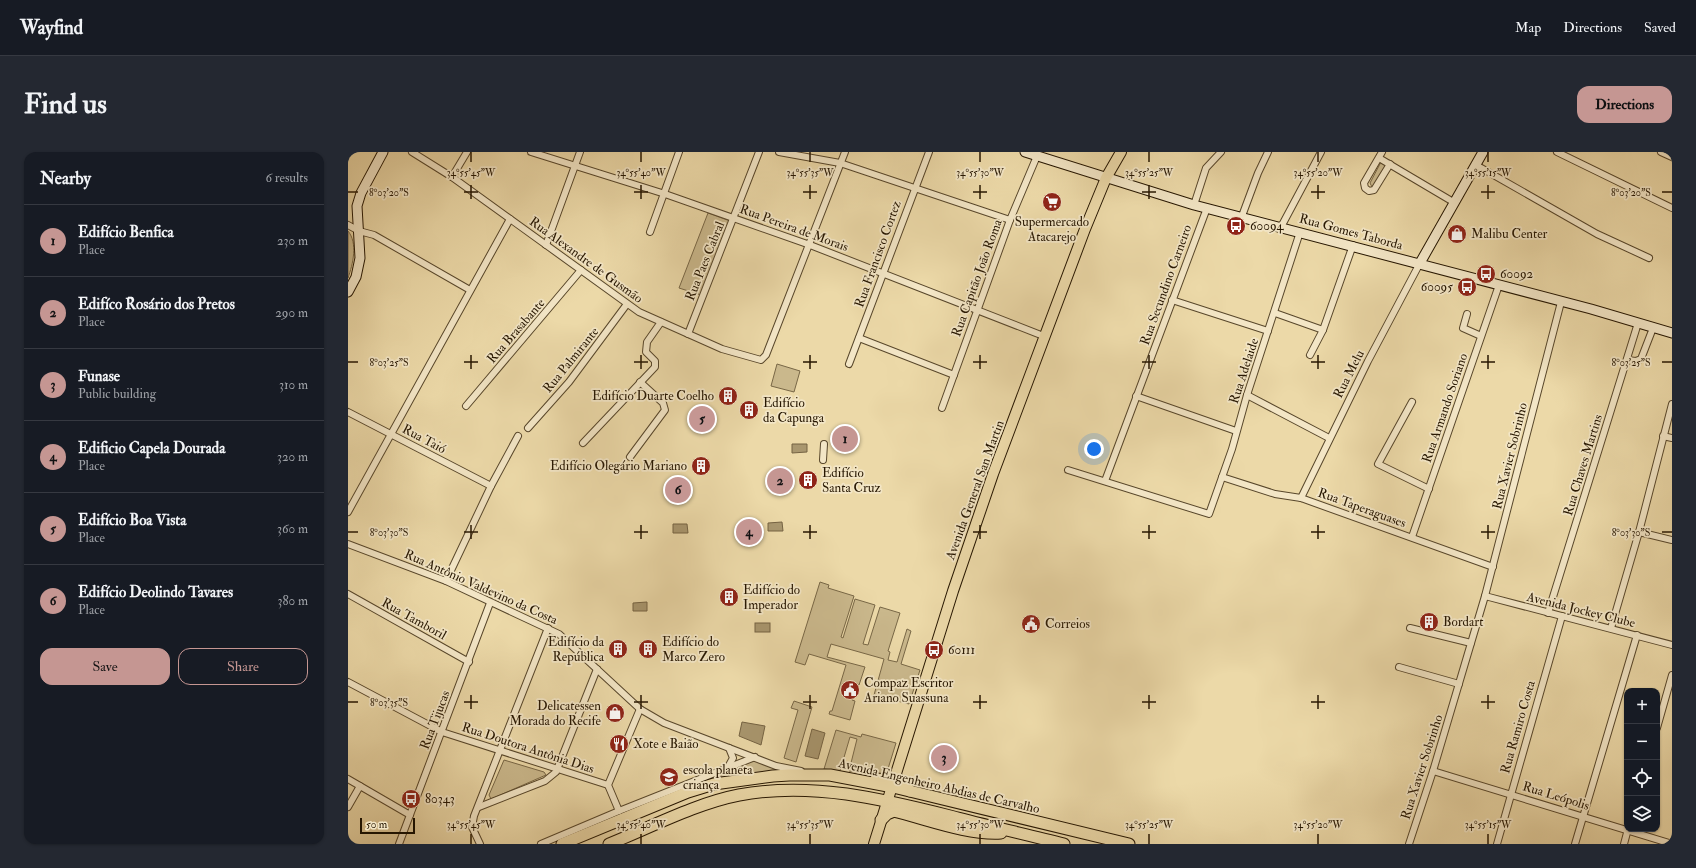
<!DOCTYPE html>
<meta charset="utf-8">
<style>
:root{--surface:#171b24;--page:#242831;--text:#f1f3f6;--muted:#9ea1a6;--line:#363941;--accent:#c59692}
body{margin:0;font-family:"IM FELL Double Pica",serif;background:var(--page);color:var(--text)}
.controls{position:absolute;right:12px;bottom:12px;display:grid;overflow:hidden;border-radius:8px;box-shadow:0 1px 3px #0004}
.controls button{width:36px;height:36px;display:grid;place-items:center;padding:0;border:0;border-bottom:1px solid var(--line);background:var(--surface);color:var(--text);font:20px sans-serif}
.scale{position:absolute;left:12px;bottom:10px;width:55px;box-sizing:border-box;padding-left:4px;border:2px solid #261601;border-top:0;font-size:11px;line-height:14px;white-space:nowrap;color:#261601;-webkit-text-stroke:3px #f3e6c6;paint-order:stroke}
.you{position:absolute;left:746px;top:297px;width:14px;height:14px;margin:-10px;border:3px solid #fff;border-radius:50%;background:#1a73e8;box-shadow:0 0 0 6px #1a73e833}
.badge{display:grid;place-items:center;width:26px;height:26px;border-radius:50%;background:var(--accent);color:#111;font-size:13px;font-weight:700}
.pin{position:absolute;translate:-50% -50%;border:2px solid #fff;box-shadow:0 1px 4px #0006}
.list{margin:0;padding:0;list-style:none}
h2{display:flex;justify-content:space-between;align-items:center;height:52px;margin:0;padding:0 16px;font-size:17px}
h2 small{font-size:13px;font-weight:400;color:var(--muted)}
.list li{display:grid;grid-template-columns:26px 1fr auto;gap:12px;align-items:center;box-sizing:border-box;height:72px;padding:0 16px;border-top:1px solid var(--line)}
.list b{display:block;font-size:15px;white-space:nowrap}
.list p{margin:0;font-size:13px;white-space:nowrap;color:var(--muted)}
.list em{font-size:13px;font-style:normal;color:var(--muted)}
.actions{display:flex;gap:8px;padding:12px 16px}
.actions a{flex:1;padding:9px 0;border:1px solid var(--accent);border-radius:12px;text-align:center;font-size:14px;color:var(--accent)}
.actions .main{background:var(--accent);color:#111}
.icon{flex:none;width:22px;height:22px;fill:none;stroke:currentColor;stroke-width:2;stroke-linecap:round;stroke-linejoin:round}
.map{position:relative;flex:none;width:1324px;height:692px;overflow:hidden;border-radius:12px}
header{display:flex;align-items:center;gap:24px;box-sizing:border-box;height:56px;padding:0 20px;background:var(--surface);border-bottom:1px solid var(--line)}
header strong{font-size:19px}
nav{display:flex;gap:22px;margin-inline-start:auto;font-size:14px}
.intro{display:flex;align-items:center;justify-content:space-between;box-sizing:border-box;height:96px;padding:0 24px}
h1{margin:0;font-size:28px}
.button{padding:10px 18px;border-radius:12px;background:var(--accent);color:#111;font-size:14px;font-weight:700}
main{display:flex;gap:24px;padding:0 24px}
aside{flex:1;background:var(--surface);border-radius:12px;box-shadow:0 1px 3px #0004}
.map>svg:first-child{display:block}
.green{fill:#cab88c;stroke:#786746}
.water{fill:#a9976f;stroke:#756343}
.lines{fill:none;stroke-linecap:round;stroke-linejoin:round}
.street-casing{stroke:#58472b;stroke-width:8}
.secondary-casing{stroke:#261601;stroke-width:11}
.primary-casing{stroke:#261601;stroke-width:12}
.highway-casing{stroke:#261601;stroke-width:13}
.street{stroke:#f3e6c6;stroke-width:6}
.secondary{stroke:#f3e6c6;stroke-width:9}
.primary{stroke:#ecd9a8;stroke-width:10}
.highway{stroke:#ecd9a8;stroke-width:11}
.ticks{fill:none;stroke:#261601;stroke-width:1.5}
.labels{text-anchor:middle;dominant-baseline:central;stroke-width:3.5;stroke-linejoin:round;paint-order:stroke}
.poi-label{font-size:13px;fill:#261601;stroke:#f3e6c6;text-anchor:start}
.street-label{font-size:13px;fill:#261601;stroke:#f3e6c6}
.ticks-label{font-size:10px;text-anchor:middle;fill:#261601;stroke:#f3e6c6;stroke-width:3.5;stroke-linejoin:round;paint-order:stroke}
</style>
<header>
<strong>Wayfind</strong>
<nav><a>Map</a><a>Directions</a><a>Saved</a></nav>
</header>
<div class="intro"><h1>Find us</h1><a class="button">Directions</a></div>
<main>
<aside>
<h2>Nearby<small>6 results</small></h2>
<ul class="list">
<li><span class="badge">1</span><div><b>Edifício Benfica</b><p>Place</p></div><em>230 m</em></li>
<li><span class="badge">2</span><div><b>Edifíco Rosário dos Pretos</b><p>Place</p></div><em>290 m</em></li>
<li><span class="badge">3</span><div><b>Funase</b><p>Public building</p></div><em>310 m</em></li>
<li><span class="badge">4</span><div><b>Edificio Capela Dourada</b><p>Place</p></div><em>320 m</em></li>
<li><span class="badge">5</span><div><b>Edifício Boa Vista</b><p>Place</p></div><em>360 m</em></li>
<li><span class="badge">6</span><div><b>Edifício Deolindo Tavares</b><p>Place</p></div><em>380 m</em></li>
</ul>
<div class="actions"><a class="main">Save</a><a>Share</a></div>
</aside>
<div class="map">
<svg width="1324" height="692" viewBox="0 0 1324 692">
<rect width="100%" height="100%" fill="#ecd9a8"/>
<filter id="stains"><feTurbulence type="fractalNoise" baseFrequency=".005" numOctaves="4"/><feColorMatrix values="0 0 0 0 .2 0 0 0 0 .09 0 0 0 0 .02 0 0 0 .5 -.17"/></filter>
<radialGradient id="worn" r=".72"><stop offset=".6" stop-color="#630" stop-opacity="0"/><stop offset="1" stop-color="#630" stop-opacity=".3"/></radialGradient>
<g class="green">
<polygon points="1033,10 1040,12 1029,34 1024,35 1022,31"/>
<polygon points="360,61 382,69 353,143 331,136"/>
<path d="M0 79C10 91 5 112 0 126Z"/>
<polygon points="429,212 452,219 446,240 423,234"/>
<polygon points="472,430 481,433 480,436 506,444 493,485 495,486 507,447 527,453 515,492 520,493 532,455 552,461 540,499 542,500 540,508 549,510 559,477 563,479 553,512 572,518 561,552 526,543 536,507 483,492 479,505 517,515 511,533 508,533 504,548 507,549 502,568 481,562 482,559 484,559 498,513 461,502 457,513 447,510"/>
<polygon points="446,549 464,555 448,610 436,606 450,558 443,556"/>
<polygon points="488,578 513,585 514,582 548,591 539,620 530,623 501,619 509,587 502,585 492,619 476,617"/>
<polygon points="156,608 196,620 198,623 143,647 141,643"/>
<polygon points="406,608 432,618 380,625 350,635"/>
</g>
<g class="water">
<polygon points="444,292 459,292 459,300 444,301"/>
<polygon points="434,370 435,379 420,379 420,371"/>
<polygon points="325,372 339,372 340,381 325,381"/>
<polygon points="299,450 299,459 285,459 285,451"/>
<rect x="407" y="471" width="15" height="9"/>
<polygon points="394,570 417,574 413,593 391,584"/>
<polygon points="464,577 477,581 470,607 457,604"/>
</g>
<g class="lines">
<g class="street-casing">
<g id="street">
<polyline points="64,0 104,25 291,160 374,197 413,208 418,203 497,0"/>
<polyline points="183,0 317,42 462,93 698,185"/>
<polyline points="431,0 492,11 662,68"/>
<polyline points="1034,0 1016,31 1017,36 1021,39 1026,38 1042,12"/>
<polyline points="1209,0 1324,56"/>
<polyline points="1313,0 1324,5"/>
<polyline points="1031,6 1107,51"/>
<polyline points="1128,13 1249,82 1301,106"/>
<polyline points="104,25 119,0"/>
<polyline points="846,53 858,16 873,0"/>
<polyline points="894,64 910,21 920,0"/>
<polyline points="0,73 11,79 26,83 122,138"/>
<polyline points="933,75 973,0"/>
<polyline points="302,80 331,0"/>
<polyline points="198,93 232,0"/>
<polyline points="824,148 920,179"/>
<polyline points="927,161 975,178"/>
<polyline points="1119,162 1115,176 1133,184"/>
<polyline points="340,182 411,0"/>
<polyline points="511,186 606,223"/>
<polyline points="962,203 975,178 1005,93"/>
<polyline points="1279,208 1288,209 1293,207 1305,176"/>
<polyline points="501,212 581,0"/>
<polyline points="899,243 981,286"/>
<polyline points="788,244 888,279"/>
<polyline points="1064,250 1030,312 1081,337"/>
<polyline points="118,254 233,118"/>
<polyline points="594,256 662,68 689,4"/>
<polyline points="0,260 143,334"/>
<polyline points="180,276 221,230 279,152"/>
<polyline points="1315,284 1324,286"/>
<polyline points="235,291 307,215 307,209 298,200 299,190 313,170"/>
<polyline points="282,305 317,258 315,251 292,230"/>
<polyline points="475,308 476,292"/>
<polyline points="720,318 861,362 884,297 899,243 952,80"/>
<polyline points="874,325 927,342 953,346 1145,415"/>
<polyline points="757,329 859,56"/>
<polyline points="953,346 1020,209 1072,111"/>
<polyline points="0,360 162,67"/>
<polyline points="1291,380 1324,388"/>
<polyline points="1064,385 1151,133"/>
<polyline points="0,392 98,429 211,482 292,557 316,571 428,614 453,619"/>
<polyline points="98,429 143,334 170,284"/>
<polyline points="0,442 121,510"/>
<polyline points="1137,444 1324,493"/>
<polyline points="1200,461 1290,171"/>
<polyline points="1062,476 1123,491"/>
<polyline points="1263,476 1291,380 1324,252"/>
<polyline points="1051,515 1111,532"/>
<polyline points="0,530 94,580 260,633"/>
<polyline points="1309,576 1324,523"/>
<polyline points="380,615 385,606 381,596"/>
<polyline points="1085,619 1324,692"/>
<polyline points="0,627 62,663"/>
<polyline points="0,655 12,634"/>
<polyline points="131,655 197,629 208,620 249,517"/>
<polyline points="271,659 260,633 292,557"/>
<polyline points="51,692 142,451"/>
<polyline points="132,692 124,675 126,664 200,476"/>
<polyline points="193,692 271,659 407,605"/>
<polyline points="1061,692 1085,619 1137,444 1213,150"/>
<polyline points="1149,692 1214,464"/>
<polyline points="1227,692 1289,483"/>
<polyline points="1276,692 1280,677"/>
</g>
</g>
<g class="secondary-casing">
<g id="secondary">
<polyline points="677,0 846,53 1243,157 1324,181"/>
<polyline points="1072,111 1135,0"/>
<polyline points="0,140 8,125 12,106 9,54 13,41 35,0"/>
</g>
</g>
<g class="primary-casing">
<polyline id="primary" points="526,692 605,439 645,322 737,77 758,26 773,0"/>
</g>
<g class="highway-casing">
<g id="highway">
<polyline points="528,627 540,628 548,625 562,639"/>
<path d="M545 659C579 667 618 683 653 681"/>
<polyline points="533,668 539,662 551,657"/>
<polyline points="214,692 340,640 366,632 425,624 441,623 482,623 545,635 781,692"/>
<path d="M261 692C301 676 349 651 391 643 466 629 538 648 610 666 645 675 680 683 716 692"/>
</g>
</g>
<use href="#street" class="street"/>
<use href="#secondary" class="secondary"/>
<use href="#primary" class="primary"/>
<use href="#highway" class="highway"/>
</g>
<path class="ticks" d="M123 0V10M293 0V10M462 0V10M632 0V10M801 0V10M970 0V10M1140 0V10M123 33V47M293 33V47M462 33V47M632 33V47M801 33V47M970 33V47M1140 33V47M0 40H10M116 40H130M286 40H300M455 40H469M625 40H639M794 40H808M963 40H977M1133 40H1147M1314 40H1324M123 203V217M293 203V217M462 203V217M632 203V217M801 203V217M970 203V217M1140 203V217M0 210H10M116 210H130M286 210H300M455 210H469M625 210H639M794 210H808M963 210H977M1133 210H1147M1314 210H1324M123 373V387M293 373V387M462 373V387M632 373V387M801 373V387M970 373V387M1140 373V387M0 380H10M116 380H130M286 380H300M455 380H469M625 380H639M794 380H808M963 380H977M1133 380H1147M1314 380H1324M123 543V557M293 543V557M462 543V557M632 543V557M801 543V557M970 543V557M1140 543V557M0 550H10M116 550H130M286 550H300M455 550H469M625 550H639M794 550H808M963 550H977M1133 550H1147M123 682V692M293 682V692M462 682V692M632 682V692M801 682V692M970 682V692M1140 682V692"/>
<defs>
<g id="supermarket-disc" transform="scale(1)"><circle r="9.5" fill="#8f2418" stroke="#f3e6c6"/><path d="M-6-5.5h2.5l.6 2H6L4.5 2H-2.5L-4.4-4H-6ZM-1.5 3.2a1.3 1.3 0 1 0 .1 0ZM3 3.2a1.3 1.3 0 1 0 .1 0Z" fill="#fff"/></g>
<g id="bus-disc" transform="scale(1)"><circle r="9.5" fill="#8f2418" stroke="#f3e6c6"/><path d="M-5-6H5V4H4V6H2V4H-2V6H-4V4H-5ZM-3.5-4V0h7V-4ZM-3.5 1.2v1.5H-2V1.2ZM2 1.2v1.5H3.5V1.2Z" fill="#fff"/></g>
<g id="shop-disc" transform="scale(1)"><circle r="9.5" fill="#8f2418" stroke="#f3e6c6"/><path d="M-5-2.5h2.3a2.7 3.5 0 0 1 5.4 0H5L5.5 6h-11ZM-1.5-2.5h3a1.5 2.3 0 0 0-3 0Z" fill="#fff"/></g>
<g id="building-disc" transform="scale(1)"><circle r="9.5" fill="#8f2418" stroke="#f3e6c6"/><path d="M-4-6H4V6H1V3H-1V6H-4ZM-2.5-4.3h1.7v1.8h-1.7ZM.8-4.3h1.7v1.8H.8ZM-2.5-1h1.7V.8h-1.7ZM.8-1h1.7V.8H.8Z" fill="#fff"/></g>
<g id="civic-disc" transform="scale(1)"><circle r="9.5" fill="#8f2418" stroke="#f3e6c6"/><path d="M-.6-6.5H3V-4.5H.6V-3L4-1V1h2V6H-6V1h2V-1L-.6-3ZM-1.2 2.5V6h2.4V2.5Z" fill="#fff"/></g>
<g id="restaurant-disc" transform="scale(1)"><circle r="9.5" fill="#8f2418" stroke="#f3e6c6"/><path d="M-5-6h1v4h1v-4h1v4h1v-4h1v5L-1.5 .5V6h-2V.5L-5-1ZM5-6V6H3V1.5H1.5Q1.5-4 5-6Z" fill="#fff"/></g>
<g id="school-disc" transform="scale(1)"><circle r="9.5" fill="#8f2418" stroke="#f3e6c6"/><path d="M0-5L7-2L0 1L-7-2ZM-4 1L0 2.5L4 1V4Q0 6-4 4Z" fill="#fff"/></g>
</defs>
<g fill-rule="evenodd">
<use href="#supermarket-disc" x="704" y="50"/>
<use href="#bus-disc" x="888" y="74"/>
<use href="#shop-disc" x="1109" y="82"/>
<use href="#bus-disc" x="1138" y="122"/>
<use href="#bus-disc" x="1119" y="135"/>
<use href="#building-disc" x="380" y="244"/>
<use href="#building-disc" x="401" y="258"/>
<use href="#building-disc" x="353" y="314"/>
<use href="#building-disc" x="460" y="328"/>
<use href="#building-disc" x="381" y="445"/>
<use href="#building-disc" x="1081" y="470"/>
<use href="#civic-disc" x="683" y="472"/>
<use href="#building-disc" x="270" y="497"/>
<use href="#building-disc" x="300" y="497"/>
<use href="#bus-disc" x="586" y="498"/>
<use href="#civic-disc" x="502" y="538"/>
<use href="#shop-disc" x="267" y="561"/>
<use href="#restaurant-disc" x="271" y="592"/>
<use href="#school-disc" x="321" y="625"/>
<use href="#bus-disc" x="63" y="647"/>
</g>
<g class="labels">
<g class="poi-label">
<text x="704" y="70" text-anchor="middle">Supermercado<tspan x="704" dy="15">Atacarejo</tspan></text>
<text x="902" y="74">60094</text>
<text x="1123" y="82">Malibu Center</text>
<text x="1152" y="122">60092</text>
<text x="1105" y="135" text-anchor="end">60095</text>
<text x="366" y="244" text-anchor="end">Edifício Duarte Coelho</text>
<text x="415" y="251">Edifício<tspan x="415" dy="15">da Capunga</tspan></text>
<text x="339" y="314" text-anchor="end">Edifício Olegário Mariano</text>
<text x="474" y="321">Edifício<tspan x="474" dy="15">Santa Cruz</tspan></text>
<text x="395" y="438">Edifício do<tspan x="395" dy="15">Imperador</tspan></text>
<text x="1095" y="470">Bordart</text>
<text x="697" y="472">Correios</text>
<text x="256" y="490" text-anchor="end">Edifício da<tspan x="256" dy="15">República</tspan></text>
<text x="314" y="490">Edifício do<tspan x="314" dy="15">Marco Zero</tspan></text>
<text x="600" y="498">60111</text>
<text x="516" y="531">Compaz Escritor<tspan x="516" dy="15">Ariano Suassuna</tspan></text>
<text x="253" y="554" text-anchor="end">Delicatessen<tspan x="253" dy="15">Morada do Recife</tspan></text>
<text x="285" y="592">Xote e Baião</text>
<text x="335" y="618">escola planeta<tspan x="335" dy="15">criança</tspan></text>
<text x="77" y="647">80343</text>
</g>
<g class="street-label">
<text transform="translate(446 76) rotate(20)">Rua Pereira de Morais</text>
<text transform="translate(1003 80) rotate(15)">Rua Gomes Taborda</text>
<text transform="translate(530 102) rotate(-70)">Rua Francisco Cortez</text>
<text transform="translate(238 108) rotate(36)">Rua Alexandre de Gusmão</text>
<text transform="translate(357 109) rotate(-68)">Rua Paes Cabral</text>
<text transform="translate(629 126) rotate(-70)">Rua Capitão João Roma</text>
<text transform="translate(818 133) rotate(-70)">Rua Secundino Carneiro</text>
<text transform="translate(168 179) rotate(-49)">Rua Brasabante</text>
<text transform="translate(223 208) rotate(-51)">Rua Palmirante</text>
<text transform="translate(896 219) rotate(-72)">Rua Adelaide</text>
<text transform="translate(1001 222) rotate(-63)">Rua Melu</text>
<text transform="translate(1097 256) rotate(-71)">Rua Armando Soriano</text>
<text transform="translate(76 287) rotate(28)">Rua Taió</text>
<text transform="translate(1162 304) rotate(-76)">Rua Xavier Sobrinho</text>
<text transform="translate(1235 313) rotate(-73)">Rua Chaves Martins</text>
<text transform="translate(627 338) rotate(-70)">Avenida General San Martin</text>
<text transform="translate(1014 356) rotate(20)">Rua Taperaguases</text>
<text transform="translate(133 435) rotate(24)">Rua Antônio Valdevino da Costa</text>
<text transform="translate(1233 458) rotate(14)">Avenida Jockey Clube</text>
<text transform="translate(66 467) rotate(29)">Rua Tamboril</text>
<text transform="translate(87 568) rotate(-69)">Rua Tijucas</text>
<text transform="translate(1170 575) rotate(-74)">Rua Ramiro Costa</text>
<text transform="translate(180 596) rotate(18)">Rua Doutora Antônia Dias</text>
<text transform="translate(1074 615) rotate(-72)">Rua Xavier Sobrinho</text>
<text transform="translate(591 634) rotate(13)">Avenida Engenheiro Abdias de Carvalho</text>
<text transform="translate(1208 644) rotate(17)">Rua Leópolis</text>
</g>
</g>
<g class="ticks-label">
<text x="123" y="24">34°55'45"W</text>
<text x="293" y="24">34°55'40"W</text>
<text x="462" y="24">34°55'35"W</text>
<text x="632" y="24">34°55'30"W</text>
<text x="801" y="24">34°55'25"W</text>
<text x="970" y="24">34°55'20"W</text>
<text x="1140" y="24">34°55'15"W</text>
<text x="41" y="44">8°03'20"S</text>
<text x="1283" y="44">8°03'20"S</text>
<text x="41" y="214">8°03'25"S</text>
<text x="1283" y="214">8°03'25"S</text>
<text x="41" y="384">8°03'30"S</text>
<text x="1283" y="384">8°03'30"S</text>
<text x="41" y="554">8°03'35"S</text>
<text x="123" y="676">34°55'45"W</text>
<text x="293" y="676">34°55'40"W</text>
<text x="462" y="676">34°55'35"W</text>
<text x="632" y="676">34°55'30"W</text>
<text x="801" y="676">34°55'25"W</text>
<text x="970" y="676">34°55'20"W</text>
<text x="1140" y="676">34°55'15"W</text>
</g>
<rect width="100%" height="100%" filter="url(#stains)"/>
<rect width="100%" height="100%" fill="url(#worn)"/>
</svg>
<div class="controls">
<button>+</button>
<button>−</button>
<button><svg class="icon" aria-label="locate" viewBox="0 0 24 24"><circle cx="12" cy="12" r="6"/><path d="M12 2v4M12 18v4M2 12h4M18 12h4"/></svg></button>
<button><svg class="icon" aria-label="layers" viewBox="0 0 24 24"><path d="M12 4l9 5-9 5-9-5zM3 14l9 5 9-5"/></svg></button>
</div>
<div class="scale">50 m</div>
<div class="you"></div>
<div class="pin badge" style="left:497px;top:287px">1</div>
<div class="pin badge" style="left:432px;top:329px">2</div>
<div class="pin badge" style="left:596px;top:606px">3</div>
<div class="pin badge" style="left:401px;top:380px">4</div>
<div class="pin badge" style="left:354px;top:267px">5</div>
<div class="pin badge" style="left:330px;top:338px">6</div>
</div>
</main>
